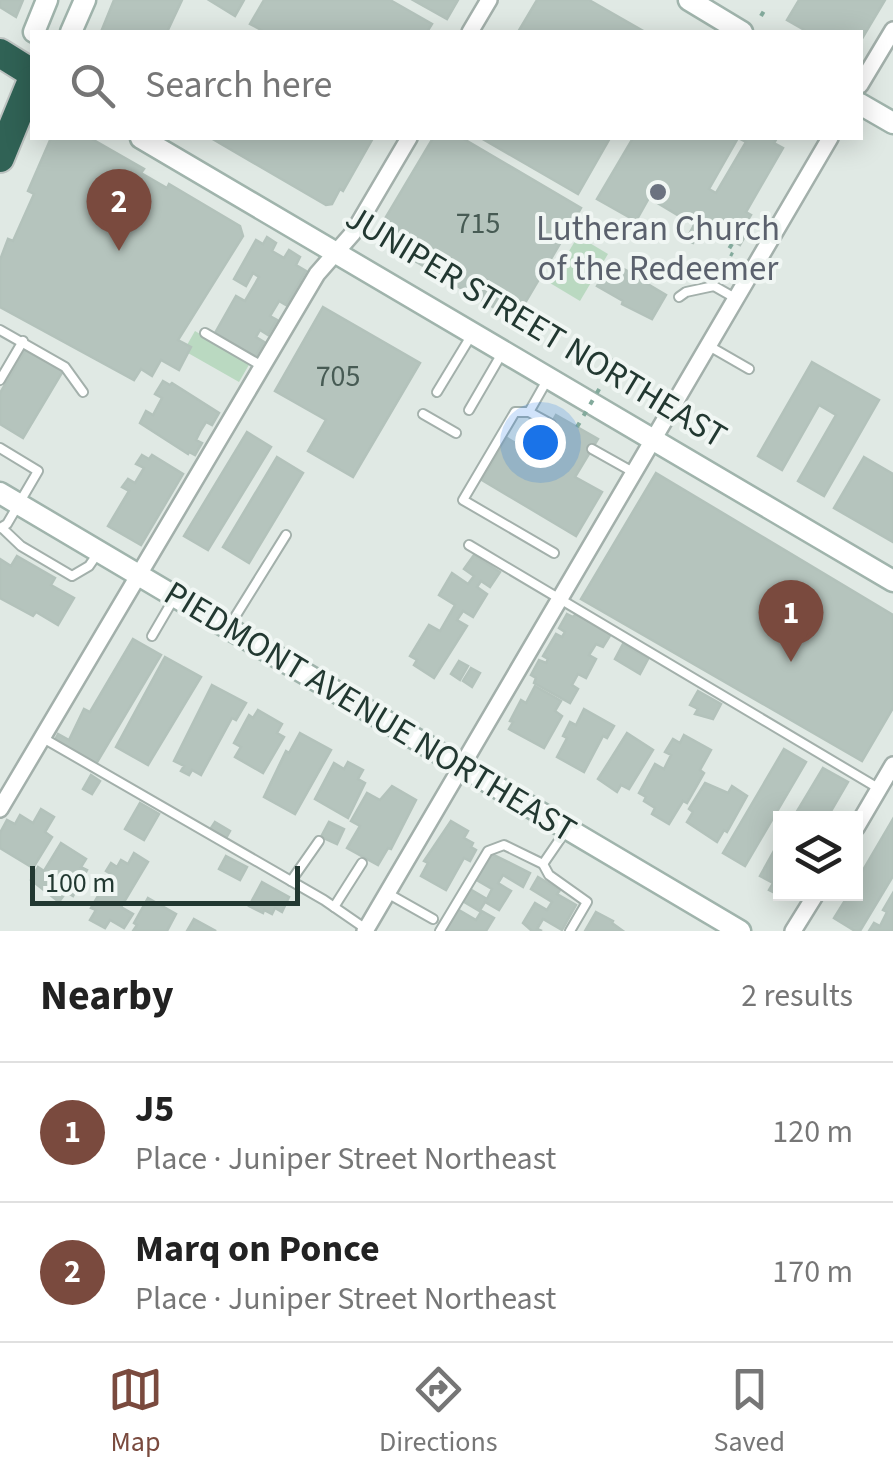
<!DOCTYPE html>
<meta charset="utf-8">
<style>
:root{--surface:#fff;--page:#f2f2f2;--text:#222;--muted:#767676;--line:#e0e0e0;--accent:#7a4a3e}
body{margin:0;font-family:"Source Sans 3",sans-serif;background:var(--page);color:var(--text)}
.controls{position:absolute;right:30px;bottom:30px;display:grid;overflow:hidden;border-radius:0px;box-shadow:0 5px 25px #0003}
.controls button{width:90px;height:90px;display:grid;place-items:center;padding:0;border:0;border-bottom:2px solid var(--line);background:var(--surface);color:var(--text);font:50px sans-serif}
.scale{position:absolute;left:30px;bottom:25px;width:270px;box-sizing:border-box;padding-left:10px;border:5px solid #223831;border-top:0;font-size:28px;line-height:35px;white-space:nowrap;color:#223831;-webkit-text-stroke:8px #f0f6f3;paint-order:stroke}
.you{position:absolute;left:540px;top:442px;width:35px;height:35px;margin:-25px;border:8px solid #fff;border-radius:50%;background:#1a73e8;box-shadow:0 0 0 15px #1a73e833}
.badge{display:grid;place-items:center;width:65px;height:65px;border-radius:50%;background:var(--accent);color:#fff;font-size:32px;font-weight:700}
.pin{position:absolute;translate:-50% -82px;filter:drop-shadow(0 2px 5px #0008)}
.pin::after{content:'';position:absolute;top:52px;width:35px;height:30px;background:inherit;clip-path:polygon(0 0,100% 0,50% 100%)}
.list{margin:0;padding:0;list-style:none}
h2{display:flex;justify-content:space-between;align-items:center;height:130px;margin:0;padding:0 40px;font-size:42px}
h2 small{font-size:32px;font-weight:400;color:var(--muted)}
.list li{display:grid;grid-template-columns:65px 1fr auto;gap:30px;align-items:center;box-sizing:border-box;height:140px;padding:0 40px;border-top:2px solid var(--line)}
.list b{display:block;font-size:38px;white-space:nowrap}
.list p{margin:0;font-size:32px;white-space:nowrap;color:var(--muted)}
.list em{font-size:32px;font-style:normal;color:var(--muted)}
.icon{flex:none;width:55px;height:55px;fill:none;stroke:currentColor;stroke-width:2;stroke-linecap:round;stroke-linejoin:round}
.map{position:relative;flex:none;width:893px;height:931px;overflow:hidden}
.search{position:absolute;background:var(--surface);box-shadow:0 5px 25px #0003;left:30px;right:30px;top:30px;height:110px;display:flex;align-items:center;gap:25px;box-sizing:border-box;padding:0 35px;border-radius:0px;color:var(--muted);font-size:38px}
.sheet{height:410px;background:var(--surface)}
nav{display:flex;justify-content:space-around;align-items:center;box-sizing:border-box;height:140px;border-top:2px solid var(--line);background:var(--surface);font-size:28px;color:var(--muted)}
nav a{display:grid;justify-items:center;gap:5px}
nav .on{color:var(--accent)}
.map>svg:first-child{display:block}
.green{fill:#bad9c1}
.building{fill:#b5c4bd;stroke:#b3c2bb;stroke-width:2.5;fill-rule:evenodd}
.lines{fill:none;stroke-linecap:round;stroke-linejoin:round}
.lane-casing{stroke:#a3b0ab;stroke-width:12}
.street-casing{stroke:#a3b0ab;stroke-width:20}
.secondary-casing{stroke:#a0b4ac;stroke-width:25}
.highway-casing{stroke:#bdc3c1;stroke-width:32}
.path{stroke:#83aa9c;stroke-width:4;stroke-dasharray:5 8;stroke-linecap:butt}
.lane{stroke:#fff;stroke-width:8}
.street{stroke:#fff;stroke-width:15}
.secondary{stroke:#fff;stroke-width:20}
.highway{stroke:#306255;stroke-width:28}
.path-bridge{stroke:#83aa9c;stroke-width:4;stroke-dasharray:5 8;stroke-linecap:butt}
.worship-dot{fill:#6b7280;stroke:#f0f6f3;stroke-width:4}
.labels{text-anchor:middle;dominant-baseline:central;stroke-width:8;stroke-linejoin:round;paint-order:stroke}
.number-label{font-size:30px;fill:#475b54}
.worship-label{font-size:35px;fill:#5b616d;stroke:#f0f6f3}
.street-label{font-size:35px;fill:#223831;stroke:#f0f6f3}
</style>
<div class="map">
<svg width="893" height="931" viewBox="0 0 893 931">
<rect width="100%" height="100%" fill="#e0e9e4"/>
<g class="green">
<polygon points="578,236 608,254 580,301 550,283"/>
<polygon points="195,331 250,363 239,382 188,353 191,348 187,345"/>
</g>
<g class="building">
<polygon points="0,0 23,0 16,17 0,7"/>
<polygon points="114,0 182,0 167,32 101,32"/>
<polygon points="209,0 244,0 235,16"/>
<polygon points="264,0 390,0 432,24 427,32 265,32 250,24"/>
<polygon points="413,0 458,0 447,19"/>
<polygon points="537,0 589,0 645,32 518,32"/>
<polygon points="799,0 885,0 860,42 860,32 808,32 787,20"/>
<polygon points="51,138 90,138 144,169 141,173 167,188 169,184 240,226 243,236 178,340 191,347 179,370 161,360 152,376 141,369 134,380 0,307 0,260 8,239 13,241 34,194 28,191"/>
<polygon points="211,138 373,138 343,191 340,189 332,204 326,205"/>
<polygon points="433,138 462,138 581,208 515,320 374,237"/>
<polygon points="481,138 610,138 578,194"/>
<path d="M633 138H777L774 143 783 148 746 212 751 215 743 228 748 231 740 245 708 226 705 231 701 229 693 243 686 240 694 225 649 198 636 221 597 199ZM738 138 746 142 716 193 709 189Z"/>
<polygon points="267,237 276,243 272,251 284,258 289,250 300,257 296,265 306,271 286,305 279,301 270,316 277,320 268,335 260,330 256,337 264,342 255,357 215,333 236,296 245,301 259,277 253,273 246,286 234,279 256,240 263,244"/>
<polygon points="611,262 635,275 638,270 650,277 646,283 666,295 652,319 622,304 623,301 597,286"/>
<polygon points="323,307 420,363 353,477 308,451 326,420 275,391"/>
<polygon points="26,349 63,371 23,438 0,424 0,393"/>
<polygon points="606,356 624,367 617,379 600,369"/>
<polygon points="812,362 879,400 824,496 798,481 836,415 819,405 782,470 758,456"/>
<polygon points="163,381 170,385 172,383 219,413 212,425 206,422 201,430 196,440 202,443 195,455 189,452 188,454 140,423 146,411 153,415 162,398 155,394"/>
<polygon points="556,415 598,439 575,477 602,492 576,536 482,480 507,438 534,454"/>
<polygon points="247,432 271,447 208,550 184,536"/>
<polygon points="142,455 149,459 152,455 183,474 141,545 108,526 129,491 122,487 128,479 135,483 144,468 136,464"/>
<polygon points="277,457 303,473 249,563 223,547"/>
<polygon points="864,457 893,474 893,542 834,508"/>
<polygon points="656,473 893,615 893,708 862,761 581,599"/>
<polygon points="474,555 500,572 490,587 481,581 477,587 487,594 473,617 463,611 457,620 467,626 434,678 414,665 417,660 410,656 429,625 440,631 455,605 439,595 452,573 468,584 474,576 464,569"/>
<polygon points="17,556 55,578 51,585 74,598 58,625 36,612 33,616 0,598 0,559 11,566"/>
<polygon points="567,614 573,617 576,614 611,634 603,647 596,644 589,655 596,659 586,678 578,674 572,685 578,689 570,703 534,683 536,678 531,675 539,660 546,663 548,659 543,656 556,634 562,637 565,632 559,628"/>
<polygon points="133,639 161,655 96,764 55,740 58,734 69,740 84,709 90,712"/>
<polygon points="623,644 648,659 640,674 615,659"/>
<polygon points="165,657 201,677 148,765 116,747"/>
<polygon points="459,661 468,666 460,680 451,674"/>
<polygon points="471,668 480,673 472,687 463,681"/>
<polygon points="212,685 246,703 236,720 232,718 201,775 192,770 189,775 181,771 184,766 174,761"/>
<polygon points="535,686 561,701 555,711 562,716 544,748 509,729 513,722 510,721 521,700 526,703"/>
<polygon points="698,691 721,704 713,719 695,714 698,709 690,705"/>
<polygon points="584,709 614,726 607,738 603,736 584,772 557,757 567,738 563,736 570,722 576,725"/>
<polygon points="258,710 282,724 277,733 284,737 263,773 235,757 241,747 234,743 249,715 253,718"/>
<polygon points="300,733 331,750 295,814 264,797 286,751 289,753"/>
<polygon points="627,733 653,750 629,789 621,785 617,792 598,779"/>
<polygon points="684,735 711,750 700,770 704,773 687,803 683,801 669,824 652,814 655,808 644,801 646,797 639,793 655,764 664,769 671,755 665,752 673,739 680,743"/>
<polygon points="784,749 806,762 745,866 723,853"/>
<polygon points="348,762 363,770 358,779 365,783 348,818 315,799 334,763 344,769"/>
<polygon points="823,768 848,782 827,818 793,818"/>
<polygon points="91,775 100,781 92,794 83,789"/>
<polygon points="705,783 728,793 732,786 747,796 727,832 724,830 717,842 687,822 693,812 689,809"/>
<polygon points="392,786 416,800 391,849 388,848 378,865 347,848 360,826 351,821 367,793 380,800"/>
<polygon points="140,803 159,814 144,840 125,829"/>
<polygon points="41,809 54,817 45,832 52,837 33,868 0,848 0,833 7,820 15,824 20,815 33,823"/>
<polygon points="893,819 893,876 860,931 855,931 834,918 849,894 856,894 856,882"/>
<polygon points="451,821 468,831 464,838 473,843 471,847 476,850 470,861 464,858 446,890 421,876 428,863 424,861"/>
<polygon points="215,822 230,831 225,840 209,831"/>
<polygon points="329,822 344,829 337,844 321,837"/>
<polygon points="780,840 782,894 781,896 769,890 773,883 760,876"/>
<polygon points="61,843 86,859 81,867 87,870 73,896 66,892 59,902 31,880 38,867 44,871"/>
<polygon points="134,853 148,862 121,907 133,914 124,928 110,920 105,928 90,920 96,910 91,908 111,874 106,871 111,863 117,867 121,860 128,864"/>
<polygon points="490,853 530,873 523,887 503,875 498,883 511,891 499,910 485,902 480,910 494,918 486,931 444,931 457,909 476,920 481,912 461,900 468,888 487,899 492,889 475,879"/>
<polygon points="226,856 247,867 240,880 219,869"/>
<polygon points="538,877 560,890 557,894 576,905 562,930 543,919 537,929 542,931 532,931 523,923 535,903 547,910 552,902 531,889"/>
<polygon points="262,882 289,897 282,912 275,908 272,914 264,910 263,913 249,906"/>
<polygon points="893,893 893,931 869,931 874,923 880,926 887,912 883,910"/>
<polygon points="148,898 176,914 167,931 133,931 137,925 134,923"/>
<polygon points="596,912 613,921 612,923 623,931 585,931"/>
<polygon points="194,919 216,931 187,931"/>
</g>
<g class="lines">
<g class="lane-casing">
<g id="lane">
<polyline points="679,297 686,292 714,286 735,298"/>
<polyline points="0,330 65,367 83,392"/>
<polyline points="205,333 262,366"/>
<polyline points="709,346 749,369"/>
<polyline points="0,380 23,341"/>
<polyline points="546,382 529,412 515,412 463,500 554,553"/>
<polyline points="437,392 471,336"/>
<polyline points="469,410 501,355"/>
<polyline points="529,412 551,424"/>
<polyline points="423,414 456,433"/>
<polyline points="0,448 38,471 7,524 0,528"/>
<polyline points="592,449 633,472"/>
<polyline points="2,528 21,546 72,576 89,566 98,553"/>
<polyline points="469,545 878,788"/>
<polyline points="230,625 286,535"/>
<polyline points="152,636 173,600"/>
<polyline points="43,738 324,900 366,929"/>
<polyline points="543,864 567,829"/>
<polyline points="291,881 319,841"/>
<polyline points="387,893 433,919"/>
<polyline points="334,907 362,863"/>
<polyline points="440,931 488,851 504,845 543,864 549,875 587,902 570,931"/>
</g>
</g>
<g class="street-casing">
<g id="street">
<polyline points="470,32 489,0"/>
<polyline points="860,85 893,30"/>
<polyline points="0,809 317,274 353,233 409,138"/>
<polyline points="856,828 893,765"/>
<polyline points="365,931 830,138"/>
<polyline points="793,931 816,894"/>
</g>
</g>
<g class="secondary-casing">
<g id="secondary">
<polyline points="689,0 742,32"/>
<polyline points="34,32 47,0"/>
<polyline points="71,32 85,0"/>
<polyline points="860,104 893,123"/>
<polyline points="141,138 893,581"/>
<polyline points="0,493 740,931"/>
</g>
</g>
<g class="highway-casing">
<g id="highway">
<polyline points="0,53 32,73"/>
<polyline points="0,158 32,80"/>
</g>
</g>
<g class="path">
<polyline points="761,16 765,9"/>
<polyline points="732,244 727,252 733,255"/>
<polyline points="603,268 608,260"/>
</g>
<use href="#lane" class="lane"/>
<use href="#street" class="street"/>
<use href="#secondary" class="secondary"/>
<use href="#highway" class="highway"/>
<polyline class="path-bridge" points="577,427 608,374"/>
</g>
<circle class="worship-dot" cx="658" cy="192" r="10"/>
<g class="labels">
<g class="number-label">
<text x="478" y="223">715</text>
<text x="338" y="376">705</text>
</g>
<g class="worship-label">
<text x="658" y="229">Lutheran Church<tspan x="658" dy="40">of the Redeemer</tspan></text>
</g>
<g class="street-label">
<text transform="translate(536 327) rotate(31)">JUNIPER STREET NORTHEAST</text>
<text transform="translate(370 712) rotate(31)">PIEDMONT AVENUE NORTHEAST</text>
</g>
</g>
</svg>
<div class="controls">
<button><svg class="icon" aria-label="layers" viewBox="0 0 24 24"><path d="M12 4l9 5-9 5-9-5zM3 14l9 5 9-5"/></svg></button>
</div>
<div class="scale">100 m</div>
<div class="you"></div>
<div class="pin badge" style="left:791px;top:662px">1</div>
<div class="pin badge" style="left:119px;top:251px">2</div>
<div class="search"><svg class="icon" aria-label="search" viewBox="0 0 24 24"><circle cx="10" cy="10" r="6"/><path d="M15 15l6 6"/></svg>Search here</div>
</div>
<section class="sheet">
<h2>Nearby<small>2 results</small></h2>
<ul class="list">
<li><span class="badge">1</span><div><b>J5</b><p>Place · Juniper Street Northeast</p></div><em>120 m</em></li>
<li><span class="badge">2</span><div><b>Marq on Ponce</b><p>Place · Juniper Street Northeast</p></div><em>170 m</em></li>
</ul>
</section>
<nav>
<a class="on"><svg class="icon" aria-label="map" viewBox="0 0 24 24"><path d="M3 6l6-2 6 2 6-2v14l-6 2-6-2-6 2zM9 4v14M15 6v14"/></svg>Map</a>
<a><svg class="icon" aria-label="directions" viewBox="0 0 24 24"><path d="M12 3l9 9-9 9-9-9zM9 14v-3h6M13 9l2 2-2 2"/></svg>Directions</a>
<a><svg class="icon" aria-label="saved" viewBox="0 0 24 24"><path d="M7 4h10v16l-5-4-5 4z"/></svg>Saved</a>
</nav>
